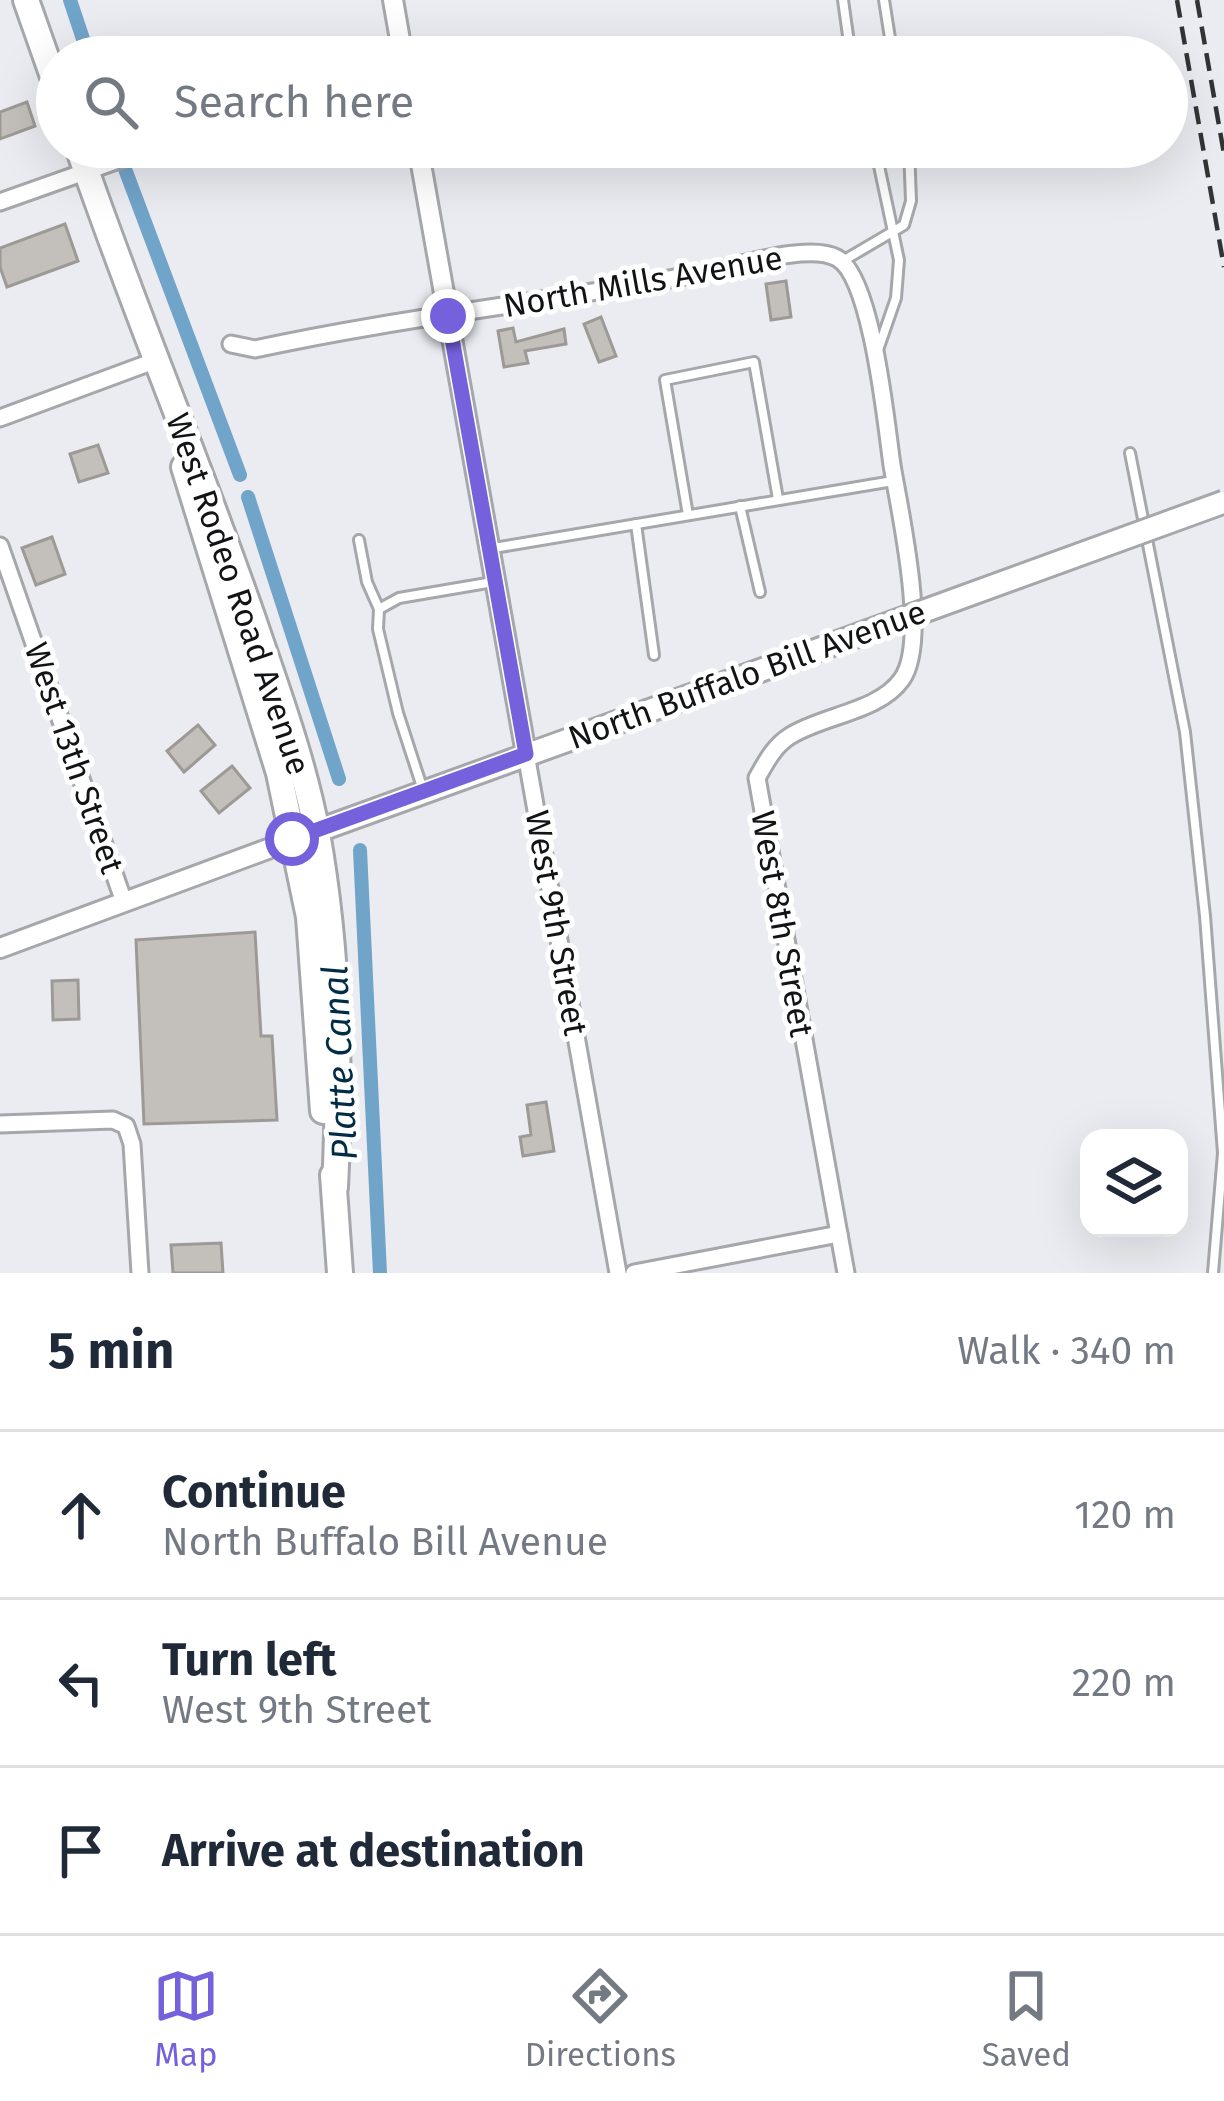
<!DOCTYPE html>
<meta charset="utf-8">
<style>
:root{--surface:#fff;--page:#f2f2f3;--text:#1f2937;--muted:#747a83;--line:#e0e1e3;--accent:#7561dc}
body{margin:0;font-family:"Fira Sans",sans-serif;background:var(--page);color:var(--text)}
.controls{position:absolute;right:36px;bottom:36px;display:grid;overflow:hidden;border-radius:24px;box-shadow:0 12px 48px #0002}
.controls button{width:108px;height:108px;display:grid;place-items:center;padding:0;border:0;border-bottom:3px solid var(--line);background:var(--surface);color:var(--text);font:60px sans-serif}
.stop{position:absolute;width:36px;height:36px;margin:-27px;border:9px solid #7561dc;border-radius:50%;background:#fff}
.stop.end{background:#7561dc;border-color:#fff;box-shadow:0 3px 12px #0008}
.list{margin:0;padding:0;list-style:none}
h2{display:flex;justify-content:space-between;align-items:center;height:156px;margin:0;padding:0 48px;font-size:51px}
h2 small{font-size:39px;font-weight:400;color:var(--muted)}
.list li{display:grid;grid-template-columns:78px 1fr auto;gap:36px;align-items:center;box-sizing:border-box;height:168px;padding:0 48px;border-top:3px solid var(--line)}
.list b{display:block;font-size:45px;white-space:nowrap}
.list p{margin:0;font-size:39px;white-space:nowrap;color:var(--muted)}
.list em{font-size:39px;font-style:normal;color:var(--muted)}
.icon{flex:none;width:66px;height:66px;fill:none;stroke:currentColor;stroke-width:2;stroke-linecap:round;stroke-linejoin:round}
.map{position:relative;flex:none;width:1224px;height:1273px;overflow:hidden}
.search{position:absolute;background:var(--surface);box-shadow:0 12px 48px #0002;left:36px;right:36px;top:36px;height:132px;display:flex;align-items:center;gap:30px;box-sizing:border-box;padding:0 42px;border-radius:66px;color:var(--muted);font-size:45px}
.sheet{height:660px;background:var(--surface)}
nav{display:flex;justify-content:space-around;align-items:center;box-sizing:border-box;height:168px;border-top:3px solid var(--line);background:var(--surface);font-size:33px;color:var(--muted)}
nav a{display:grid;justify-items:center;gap:6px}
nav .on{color:var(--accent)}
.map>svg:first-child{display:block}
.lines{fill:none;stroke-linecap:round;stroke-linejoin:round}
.canal{stroke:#71a4c9;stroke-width:14}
.building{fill:#c3c0bc;stroke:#9d9a96;stroke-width:3}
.service-casing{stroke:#a5a7ab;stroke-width:14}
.minor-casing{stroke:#a5a7ab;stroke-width:21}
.tertiary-casing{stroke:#a5a7ab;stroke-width:24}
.secondary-casing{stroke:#a5a7ab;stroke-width:27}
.primary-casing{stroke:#a5a7ab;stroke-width:30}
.service{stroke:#fff;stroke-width:8}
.minor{stroke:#fff;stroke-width:15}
.tertiary{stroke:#fff;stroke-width:18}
.secondary{stroke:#fff;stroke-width:21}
.primary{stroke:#fff;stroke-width:24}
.rail{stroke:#323335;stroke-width:4.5;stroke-dasharray:18 9;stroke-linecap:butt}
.secondary-bridge-casing{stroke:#a5a7ab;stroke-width:27;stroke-linecap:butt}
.secondary-bridge{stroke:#fff;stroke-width:21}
.route{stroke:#7561dc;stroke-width:15}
.labels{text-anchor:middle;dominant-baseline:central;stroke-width:10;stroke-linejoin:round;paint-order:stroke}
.street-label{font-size:33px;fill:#121315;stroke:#fff}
.water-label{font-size:36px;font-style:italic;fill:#012c45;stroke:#fff}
</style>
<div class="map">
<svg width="1224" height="1273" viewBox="0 0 1224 1273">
<rect width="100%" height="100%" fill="#eaecf1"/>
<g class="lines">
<g class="canal">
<polyline points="70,0 89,57"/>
<polyline points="118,147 118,148"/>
<polyline points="125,169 240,475"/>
<polyline points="248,497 339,779"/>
<polyline points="360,850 380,1273"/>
</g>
</g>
<g class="building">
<polygon points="27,102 35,126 0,139 0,112"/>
<polygon points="65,224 78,261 7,287 0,267 0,248"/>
<polygon points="786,281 791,317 771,320 766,284"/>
<polygon points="601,317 616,356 599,362 584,324"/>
<polygon points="513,328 516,342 564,329 566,344 525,351 528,363 504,367 498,331"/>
<polygon points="98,445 108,473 79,482 70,454"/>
<polygon points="52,537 65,574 36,585 22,548"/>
<polygon points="198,725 215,745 184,772 167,751"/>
<polygon points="232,766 250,788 219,813 201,791"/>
<polygon points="255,932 261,1036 272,1036 277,1120 144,1124 136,940"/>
<polygon points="78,980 79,1019 53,1020 52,981"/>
<polygon points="546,1102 554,1151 523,1156 520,1137 531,1135 527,1105"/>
<polygon points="221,1243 223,1273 173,1273 171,1245"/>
</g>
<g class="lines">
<g class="service-casing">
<g id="service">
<polyline points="843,0 851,57"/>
<polyline points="884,0 893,57"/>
<polyline points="875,147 899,260 896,298 878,350"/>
<polyline points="841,262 904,225 911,201 909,147"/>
<polyline points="1130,453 1185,732 1205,916 1223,1153 1213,1273"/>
<polyline points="740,506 760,592"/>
<polyline points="688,515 665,380 754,362 778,499"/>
<polyline points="636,524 654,655"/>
<polyline points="359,540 367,582 379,609 378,629 398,713 423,790"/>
<polyline points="494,548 893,481"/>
<polyline points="379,609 399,598 493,582"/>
</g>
</g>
<g class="minor-casing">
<g id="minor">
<polyline points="0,202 127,157 200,147"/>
<path d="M231 344 255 349C406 316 560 301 712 271 742 265 809 243 837 258 872 277 886 423 892 465 900 513 929 640 902 679 879 712 823 715 790 736 774 746 766 762 757 778L846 1273"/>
<polyline points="0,418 154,361"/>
<polyline points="0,546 124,902"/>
<polyline points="526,754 618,1273"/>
<polyline points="0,1124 113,1120 126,1126 132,1144 140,1273"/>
<polyline points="634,1273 839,1234"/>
</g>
</g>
<g class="tertiary-casing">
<g id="tertiary">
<polyline points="393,0 403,57"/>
<polyline points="418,147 526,754"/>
<polyline points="0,948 292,840"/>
</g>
</g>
<g class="secondary-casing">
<polyline id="secondary" points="303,836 861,634"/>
</g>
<g class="primary-casing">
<g id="primary">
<polyline points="26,0 57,88"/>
<path d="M78 147C132 305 197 458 252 616 276 687 303 759 317 833 338 950 341 1068 335 1187"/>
<polyline points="184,467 279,773 309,917 323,1111"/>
<polyline points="333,1175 340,1273"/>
</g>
</g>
<use href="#service" class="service"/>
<use href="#minor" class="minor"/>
<use href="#tertiary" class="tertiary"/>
<use href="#secondary" class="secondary"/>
<use href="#primary" class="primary"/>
<g class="rail">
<polyline points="1177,0 1224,267"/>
<polyline points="1197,0 1224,154"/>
</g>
<g class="secondary-bridge-casing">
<polyline id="secondary-bridge" points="861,634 1224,502"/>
</g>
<use href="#secondary-bridge" class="secondary-bridge"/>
</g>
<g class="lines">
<polyline class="route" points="292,839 526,754 448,316"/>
</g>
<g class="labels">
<g class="street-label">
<text transform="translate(643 282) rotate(-10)">North Mills Avenue</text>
<text transform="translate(238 594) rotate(71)">West Rodeo Road Avenue</text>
<text transform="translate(747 675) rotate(-20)">North Buffalo Bill Avenue</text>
<text transform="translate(74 758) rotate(71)">West 13th Street</text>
<text transform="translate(556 923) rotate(80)">West 9th Street</text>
<text transform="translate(782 924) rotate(80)">West 8th Street</text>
</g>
<g class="water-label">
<text transform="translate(340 1063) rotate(-93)">Platte Canal</text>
</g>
</g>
</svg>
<div class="controls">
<button><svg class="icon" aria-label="layers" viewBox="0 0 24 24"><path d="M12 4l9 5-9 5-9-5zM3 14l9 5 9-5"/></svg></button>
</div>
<div class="stop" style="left:292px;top:839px"></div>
<div class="stop end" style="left:448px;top:316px"></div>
<div class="search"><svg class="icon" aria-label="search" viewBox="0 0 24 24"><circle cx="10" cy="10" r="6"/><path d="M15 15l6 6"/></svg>Search here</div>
</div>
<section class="sheet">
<h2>5 min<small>Walk · 340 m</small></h2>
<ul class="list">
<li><svg class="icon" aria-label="ahead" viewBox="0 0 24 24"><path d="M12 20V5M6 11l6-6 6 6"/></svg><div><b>Continue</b><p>North Buffalo Bill Avenue</p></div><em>120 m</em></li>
<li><svg class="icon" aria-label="left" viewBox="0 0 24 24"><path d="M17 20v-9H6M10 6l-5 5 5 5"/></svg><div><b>Turn left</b><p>West 9th Street</p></div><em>220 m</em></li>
<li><svg class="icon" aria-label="arrive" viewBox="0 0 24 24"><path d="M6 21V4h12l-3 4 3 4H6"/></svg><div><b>Arrive at destination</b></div></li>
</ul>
</section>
<nav>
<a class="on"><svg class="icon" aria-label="map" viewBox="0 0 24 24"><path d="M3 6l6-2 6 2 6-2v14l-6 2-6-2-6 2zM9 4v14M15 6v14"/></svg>Map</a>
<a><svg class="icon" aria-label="directions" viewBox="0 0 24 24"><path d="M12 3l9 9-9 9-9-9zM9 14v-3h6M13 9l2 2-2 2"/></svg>Directions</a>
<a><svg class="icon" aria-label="saved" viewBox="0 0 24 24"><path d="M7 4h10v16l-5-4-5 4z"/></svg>Saved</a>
</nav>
